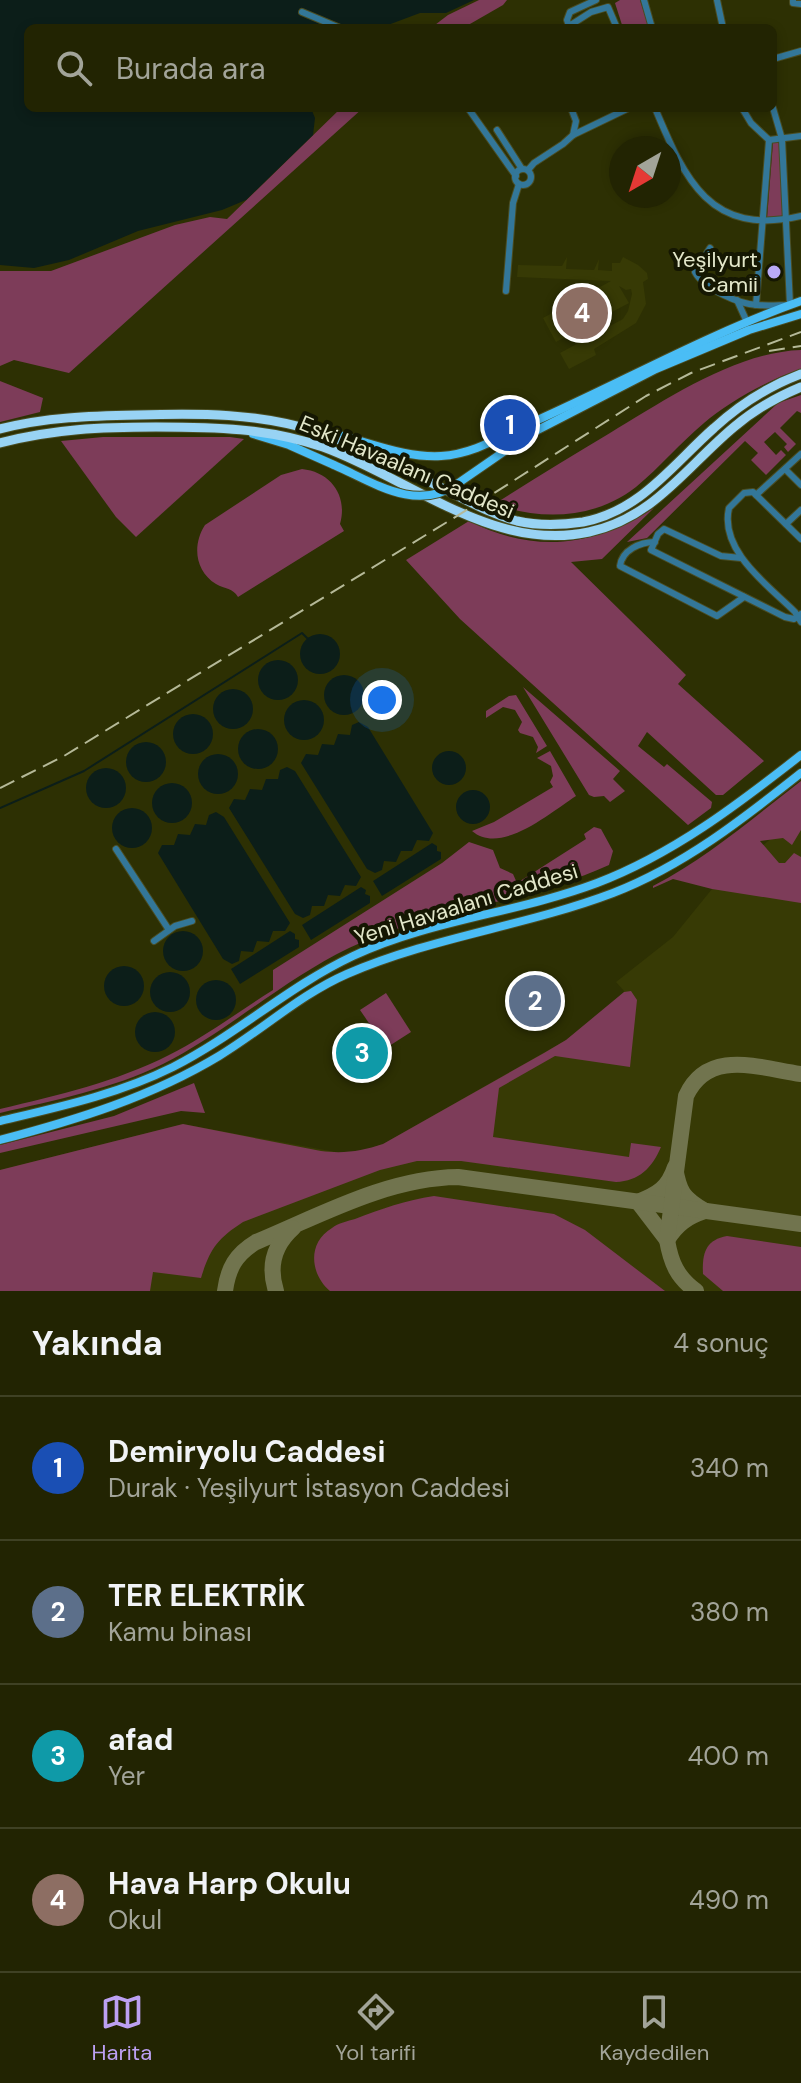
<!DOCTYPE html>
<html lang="tr">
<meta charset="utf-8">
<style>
:root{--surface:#222402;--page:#2a2c0c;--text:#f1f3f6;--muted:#a2a499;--line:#3f4124;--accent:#bca0f2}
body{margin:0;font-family:"DM Sans",sans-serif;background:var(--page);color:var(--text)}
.compass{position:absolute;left:609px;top:136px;width:72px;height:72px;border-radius:50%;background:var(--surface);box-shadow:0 4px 12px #0003;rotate:219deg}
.you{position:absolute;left:382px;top:700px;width:28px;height:28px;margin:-20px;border:6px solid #fff;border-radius:50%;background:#1a73e8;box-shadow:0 0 0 12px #1a73e833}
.badge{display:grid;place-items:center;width:52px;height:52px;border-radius:50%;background:var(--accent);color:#fff;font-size:26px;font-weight:700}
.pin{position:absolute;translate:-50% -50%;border:4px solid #fff;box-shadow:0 2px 8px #0006}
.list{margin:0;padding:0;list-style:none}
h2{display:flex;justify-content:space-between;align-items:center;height:104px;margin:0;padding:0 32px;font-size:34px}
h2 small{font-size:26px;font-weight:400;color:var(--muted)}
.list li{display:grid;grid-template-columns:52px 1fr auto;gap:24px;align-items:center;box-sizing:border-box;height:144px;padding:0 32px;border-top:2px solid var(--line)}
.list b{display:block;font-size:30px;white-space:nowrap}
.list p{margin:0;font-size:26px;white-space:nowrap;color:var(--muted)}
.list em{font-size:26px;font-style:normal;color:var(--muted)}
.icon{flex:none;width:44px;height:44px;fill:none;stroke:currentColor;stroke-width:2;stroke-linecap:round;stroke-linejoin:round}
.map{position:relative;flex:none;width:801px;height:1291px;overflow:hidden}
.search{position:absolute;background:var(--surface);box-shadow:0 4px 12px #0003;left:24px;right:24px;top:24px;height:88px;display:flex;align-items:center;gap:20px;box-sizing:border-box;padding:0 28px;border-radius:12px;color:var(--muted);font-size:30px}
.sheet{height:680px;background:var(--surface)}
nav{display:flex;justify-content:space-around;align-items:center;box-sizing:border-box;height:112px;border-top:2px solid var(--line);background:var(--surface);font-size:22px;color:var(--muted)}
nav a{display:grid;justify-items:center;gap:4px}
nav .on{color:var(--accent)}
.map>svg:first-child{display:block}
.built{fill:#373a05}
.green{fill:#7d3c59}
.water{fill:#0c1e19}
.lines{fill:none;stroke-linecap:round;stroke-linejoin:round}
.stream{stroke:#0c1e19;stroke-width:2}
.taxiway{stroke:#71744e;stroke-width:16}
.minor-casing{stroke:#4a4d23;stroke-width:8}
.major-casing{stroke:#4a4d23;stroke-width:10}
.highway-casing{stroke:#4a4d23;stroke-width:11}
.minor{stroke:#379;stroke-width:6}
.major{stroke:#4abdf5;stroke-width:8}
.highway{stroke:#98d3f4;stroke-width:9}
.rail{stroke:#b5b998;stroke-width:2;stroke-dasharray:16 8;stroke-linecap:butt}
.major-bridge-casing{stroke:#4a4d23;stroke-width:10;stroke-linecap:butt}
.major-bridge{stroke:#4abdf5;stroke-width:8}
.poi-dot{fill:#baaaf6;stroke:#151702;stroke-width:3}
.labels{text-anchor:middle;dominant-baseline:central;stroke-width:8;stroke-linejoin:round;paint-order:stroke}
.poi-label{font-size:22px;fill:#e3e7ca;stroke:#151702;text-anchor:end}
.street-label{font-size:22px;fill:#e3e7ca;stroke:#151702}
</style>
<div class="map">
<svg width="801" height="1291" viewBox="0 0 801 1291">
<rect width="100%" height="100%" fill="#2d3003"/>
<g class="built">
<polygon points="567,257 566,269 594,270 599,259 598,270 612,271 612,263 620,263 623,257 638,265 647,273 648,279 643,282 646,304 636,323 594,349 596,355 569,369 560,353 623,319 628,311 632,294 631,289 626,290 619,286 629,303 556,342 543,318 611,281 517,277 518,265 562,266"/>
<polygon points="801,813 801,1291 0,1291 0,1170 183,1124 341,1153 362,1151 383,1144 566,1040 623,995 624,991 616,982 673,937 712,889"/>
</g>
<g class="green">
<polygon points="479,0 507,0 503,5 463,28 431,28 448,15"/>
<polygon points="620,0 640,0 649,28 623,28 615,3"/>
<polygon points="341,108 363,108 69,373 14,360 0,366 0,271 51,271 175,225 210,217 227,219"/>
<polygon points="773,143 780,143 783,217 767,219"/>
<path d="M801 350V369C770 379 728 402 704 423 680 443 660 467 636 487 595 519 541 521 495 504 533 479 572 456 610 433 665 400 736 352 801 350Z"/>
<polygon points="0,381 43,398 40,412 0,422"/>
<polygon points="801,395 801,413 797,411 780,428 796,444 788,452 784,447 787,444 775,432 764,442 776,455 781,450 786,455 766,475 751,460 758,453 745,441 647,538 627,542 778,403"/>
<polygon points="103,437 230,437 244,439 136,537 116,517 61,441"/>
<path d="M302 469C331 472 348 496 340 524L344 531 238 597C233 588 225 589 216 584 195 571 192 545 205 525L281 475Z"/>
<path d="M654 508 602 559 571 562 686 675 678 684 764 761 723 795H716L647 732 638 746 664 767 667 764 712 802 711 808 688 825 460 619 406 560 469 521C534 554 594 547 654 508Z"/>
<polygon points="523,687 620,771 613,779 625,791 610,802 604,796 594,797 589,795"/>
<polygon points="516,695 547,746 536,753 538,747 533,737 520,733 518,730 522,722 515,710 503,707 486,718 486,711 509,696"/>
<path d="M550 751 576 796C551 812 501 856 472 831L494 822 553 787 550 782 553 776 551 766 537 758Z"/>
<path d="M801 781V830L792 845 783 838 760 841 779 863H785L794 853 801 857V903L712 889 673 879 653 888V886C707 858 753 818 801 781Z"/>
<path d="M594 827 601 829 613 851 609 865C526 903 431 909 349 948 283 980 228 1031 163 1064 112 1089 55 1100 0 1113V1109C58 1095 116 1082 169 1055 205 1037 238 1012 273 990V970L442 863 469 842 493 850 500 868 513 874 517 883 586 839 584 834Z"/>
<path d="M631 991 637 1000 630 1067 555 1056 499 1088 493 1137 629 1157 631 1143 661 1147C652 1168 639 1181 616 1182L461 1161H417L380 1170 243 1222C217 1239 210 1249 201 1278L153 1272 150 1291H0V1170L183 1124 321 1151C344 1154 362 1151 383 1144L544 1053 566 1040 624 992Z"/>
<polygon points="386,993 411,1032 386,1048 360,1010"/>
<polygon points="194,1083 205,1113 181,1111 0,1153 0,1145 114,1116"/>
<path d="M434 1196 554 1214 585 1230 665 1291H330C310 1274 307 1243 332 1228 338 1223 348 1221 355 1219 381 1209 406 1200 434 1196Z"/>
<path d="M727 1236 801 1247V1291H723L703 1274C702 1254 705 1240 727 1236Z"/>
</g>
<g class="water">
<polygon points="0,0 474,0 446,13 420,13 380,28 350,28 303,9 300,14 331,28 28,28 28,108 311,108 315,118 313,135 246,200 222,210 138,231 69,260 34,268 0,265"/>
<circle cx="320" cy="654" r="20"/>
<circle cx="278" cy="680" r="20"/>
<circle cx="344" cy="695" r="20"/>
<circle cx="233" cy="709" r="20"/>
<circle cx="304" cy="720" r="20"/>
<circle cx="193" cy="734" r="20"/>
<polygon points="359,722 368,727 433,833 429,841 417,840 412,851 401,851 396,862 384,861 382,870 375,873 367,869 301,763 306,754 318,755 322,744 334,745 338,734 350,735 352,725"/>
<circle cx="258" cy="749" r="20"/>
<circle cx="146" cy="762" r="20"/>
<circle cx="449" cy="768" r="17"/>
<circle cx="218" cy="774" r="20"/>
<polygon points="287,767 295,771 361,877 356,886 345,885 340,896 328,895 324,906 312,906 310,915 303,918 295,914 229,808 234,799 245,800 250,789 262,790 266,779 278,779 280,770"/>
<circle cx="106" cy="788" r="20"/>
<circle cx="172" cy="803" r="20"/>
<circle cx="473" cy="807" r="17"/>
<circle cx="132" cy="828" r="20"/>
<polygon points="216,812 224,817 290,923 285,931 273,931 269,942 257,941 253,952 241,951 239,961 232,964 223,959 158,853 162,845 174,845 178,834 190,835 195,824 206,825 209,815"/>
<polygon points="432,843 437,846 437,851 441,852 441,859 382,896 373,881"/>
<polygon points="361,887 366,890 365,894 370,896 370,903 311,940 302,925"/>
<polygon points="290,931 295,934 295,939 299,940 299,947 240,984 231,969"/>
<circle cx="183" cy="951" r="20"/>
<circle cx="124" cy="986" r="20"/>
<circle cx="170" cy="992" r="20"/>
<circle cx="216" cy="1000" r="20"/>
<circle cx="155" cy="1032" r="20"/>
</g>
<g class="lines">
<polyline class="stream" points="0,808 84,771 302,633 308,639"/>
<g class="taxiway">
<path d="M675 1167C679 1192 683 1198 705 1211 687 1217 677 1224 667 1240L638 1202C658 1194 668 1188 675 1167Z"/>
<path d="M225 1291C228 1268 236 1254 256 1242 321 1215 387 1178 458 1177L801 1224"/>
<path d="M276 1291C268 1266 274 1245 293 1228"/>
<path d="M696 1291C677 1277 671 1263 667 1240L686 1096C708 1048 759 1068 801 1074"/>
</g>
<g class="minor-casing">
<g id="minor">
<polyline points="644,0 652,28"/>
<polyline points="717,0 723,28"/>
<polyline points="793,0 793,3 801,4"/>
<polyline points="302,12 340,28"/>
<polyline points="569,26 567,20 570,12 596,0"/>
<polyline points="566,28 591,12 608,7 617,28"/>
<polyline points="773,59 801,51"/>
<polyline points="468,108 516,176"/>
<polyline points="571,108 576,121 573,135"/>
<path d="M655 108C685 180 710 237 801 216"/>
<polyline points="742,108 751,123 769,140 801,136"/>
<polyline points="497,130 522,169"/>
<circle cx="523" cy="177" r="8"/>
<polyline points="528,170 534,163 563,144 573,135 629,108"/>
<path d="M710 248 695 272C704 289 739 304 757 305 768 306 780 305 790 305L782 139 773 108"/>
<polyline points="506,291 513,203 519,184"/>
<polyline points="737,300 747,322"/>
<polyline points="756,305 769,140"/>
<polyline points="785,469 801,485"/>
<polyline points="756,495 801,454"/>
<polyline points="786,524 801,510"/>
<path d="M801 539 753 492 744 493 729 508C719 551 769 586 795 612L801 622"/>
<path d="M655 542C640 542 622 550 620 566L717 616 744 597"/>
<polyline points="741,558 721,556 664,529 658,534 651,550 785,617 794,619 801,614"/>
<polyline points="116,849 169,930"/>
<polyline points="154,941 175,926 192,921"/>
</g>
</g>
<g class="major-casing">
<g id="major">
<polyline points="253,434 289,445 334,465"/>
<path d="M334 434C370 442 403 458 441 456 475 454 503 435 533 422 623 382 708 334 801 301"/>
<polyline points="457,484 528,435 656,369 749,330 801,314"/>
<path d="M0 1121C59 1107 119 1094 173 1067 236 1035 289 986 353 956 430 920 517 913 597 883 673 854 737 805 801 755"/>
<path d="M0 1140C76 1120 151 1097 219 1056 262 1030 301 994 347 974 432 937 526 926 613 893 683 866 743 819 801 773"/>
</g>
</g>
<g class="highway-casing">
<g id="highway">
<path d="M0 429C46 417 91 416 138 415 199 413 260 413 318 432 364 448 407 471 450 492 472 503 494 515 517 521 539 526 562 525 583 522 641 511 673 464 714 428 739 405 769 386 801 374"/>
<path d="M0 443C52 429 103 427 156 427 214 427 268 428 323 447 409 478 494 553 589 532 654 518 686 467 734 427 754 410 777 397 801 387"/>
</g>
</g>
<use href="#minor" class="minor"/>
<use href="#major" class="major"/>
<use href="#highway" class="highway"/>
<g class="rail">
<polyline points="769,351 801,346"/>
<polyline points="0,788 64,756 488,497 646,396 691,373 801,332"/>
</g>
<g class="major-bridge-casing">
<path id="major-bridge" d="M334 465C373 482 416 513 457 484"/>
</g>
<use href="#major-bridge" class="major-bridge"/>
</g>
<circle class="poi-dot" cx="774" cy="272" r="8"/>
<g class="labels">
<g class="poi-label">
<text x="758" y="259">Yeşilyurt<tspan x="758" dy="25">Camii</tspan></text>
</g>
<g class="street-label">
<text transform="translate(407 467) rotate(23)">Eski Havaalanı Caddesi</text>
<text transform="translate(466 904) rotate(-17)">Yeni Havaalanı Caddesi</text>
</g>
</g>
</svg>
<svg class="compass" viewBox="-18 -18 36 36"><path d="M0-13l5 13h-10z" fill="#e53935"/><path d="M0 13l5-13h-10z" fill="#a2a499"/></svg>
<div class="you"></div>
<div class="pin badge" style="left:510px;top:425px;background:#1a4fb4">1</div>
<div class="pin badge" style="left:535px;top:1001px;background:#5c6f8a">2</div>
<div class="pin badge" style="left:362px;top:1053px;background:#0f9aa8">3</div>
<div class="pin badge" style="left:582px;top:313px;background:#8d6e63">4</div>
<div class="search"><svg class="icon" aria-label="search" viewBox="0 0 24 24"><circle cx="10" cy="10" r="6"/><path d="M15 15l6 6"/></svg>Burada ara</div>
</div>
<section class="sheet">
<h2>Yakında<small>4 sonuç</small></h2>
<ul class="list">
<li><span class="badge" style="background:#1a4fb4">1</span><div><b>Demiryolu Caddesi</b><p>Durak · Yeşilyurt İstasyon Caddesi</p></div><em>340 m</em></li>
<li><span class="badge" style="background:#5c6f8a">2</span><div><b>TER ELEKTRİK</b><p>Kamu binası</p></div><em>380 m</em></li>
<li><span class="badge" style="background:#0f9aa8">3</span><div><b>afad</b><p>Yer</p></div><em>400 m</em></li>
<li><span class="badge" style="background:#8d6e63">4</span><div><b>Hava Harp Okulu</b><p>Okul</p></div><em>490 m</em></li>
</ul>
</section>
<nav>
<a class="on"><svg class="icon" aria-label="map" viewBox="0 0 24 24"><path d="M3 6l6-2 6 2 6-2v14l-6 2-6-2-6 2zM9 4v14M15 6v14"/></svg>Harita</a>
<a><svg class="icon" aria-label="directions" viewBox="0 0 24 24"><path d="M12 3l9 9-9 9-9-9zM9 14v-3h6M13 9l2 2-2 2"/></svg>Yol tarifi</a>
<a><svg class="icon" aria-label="saved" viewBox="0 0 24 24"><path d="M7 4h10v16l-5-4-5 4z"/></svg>Kaydedilen</a>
</nav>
